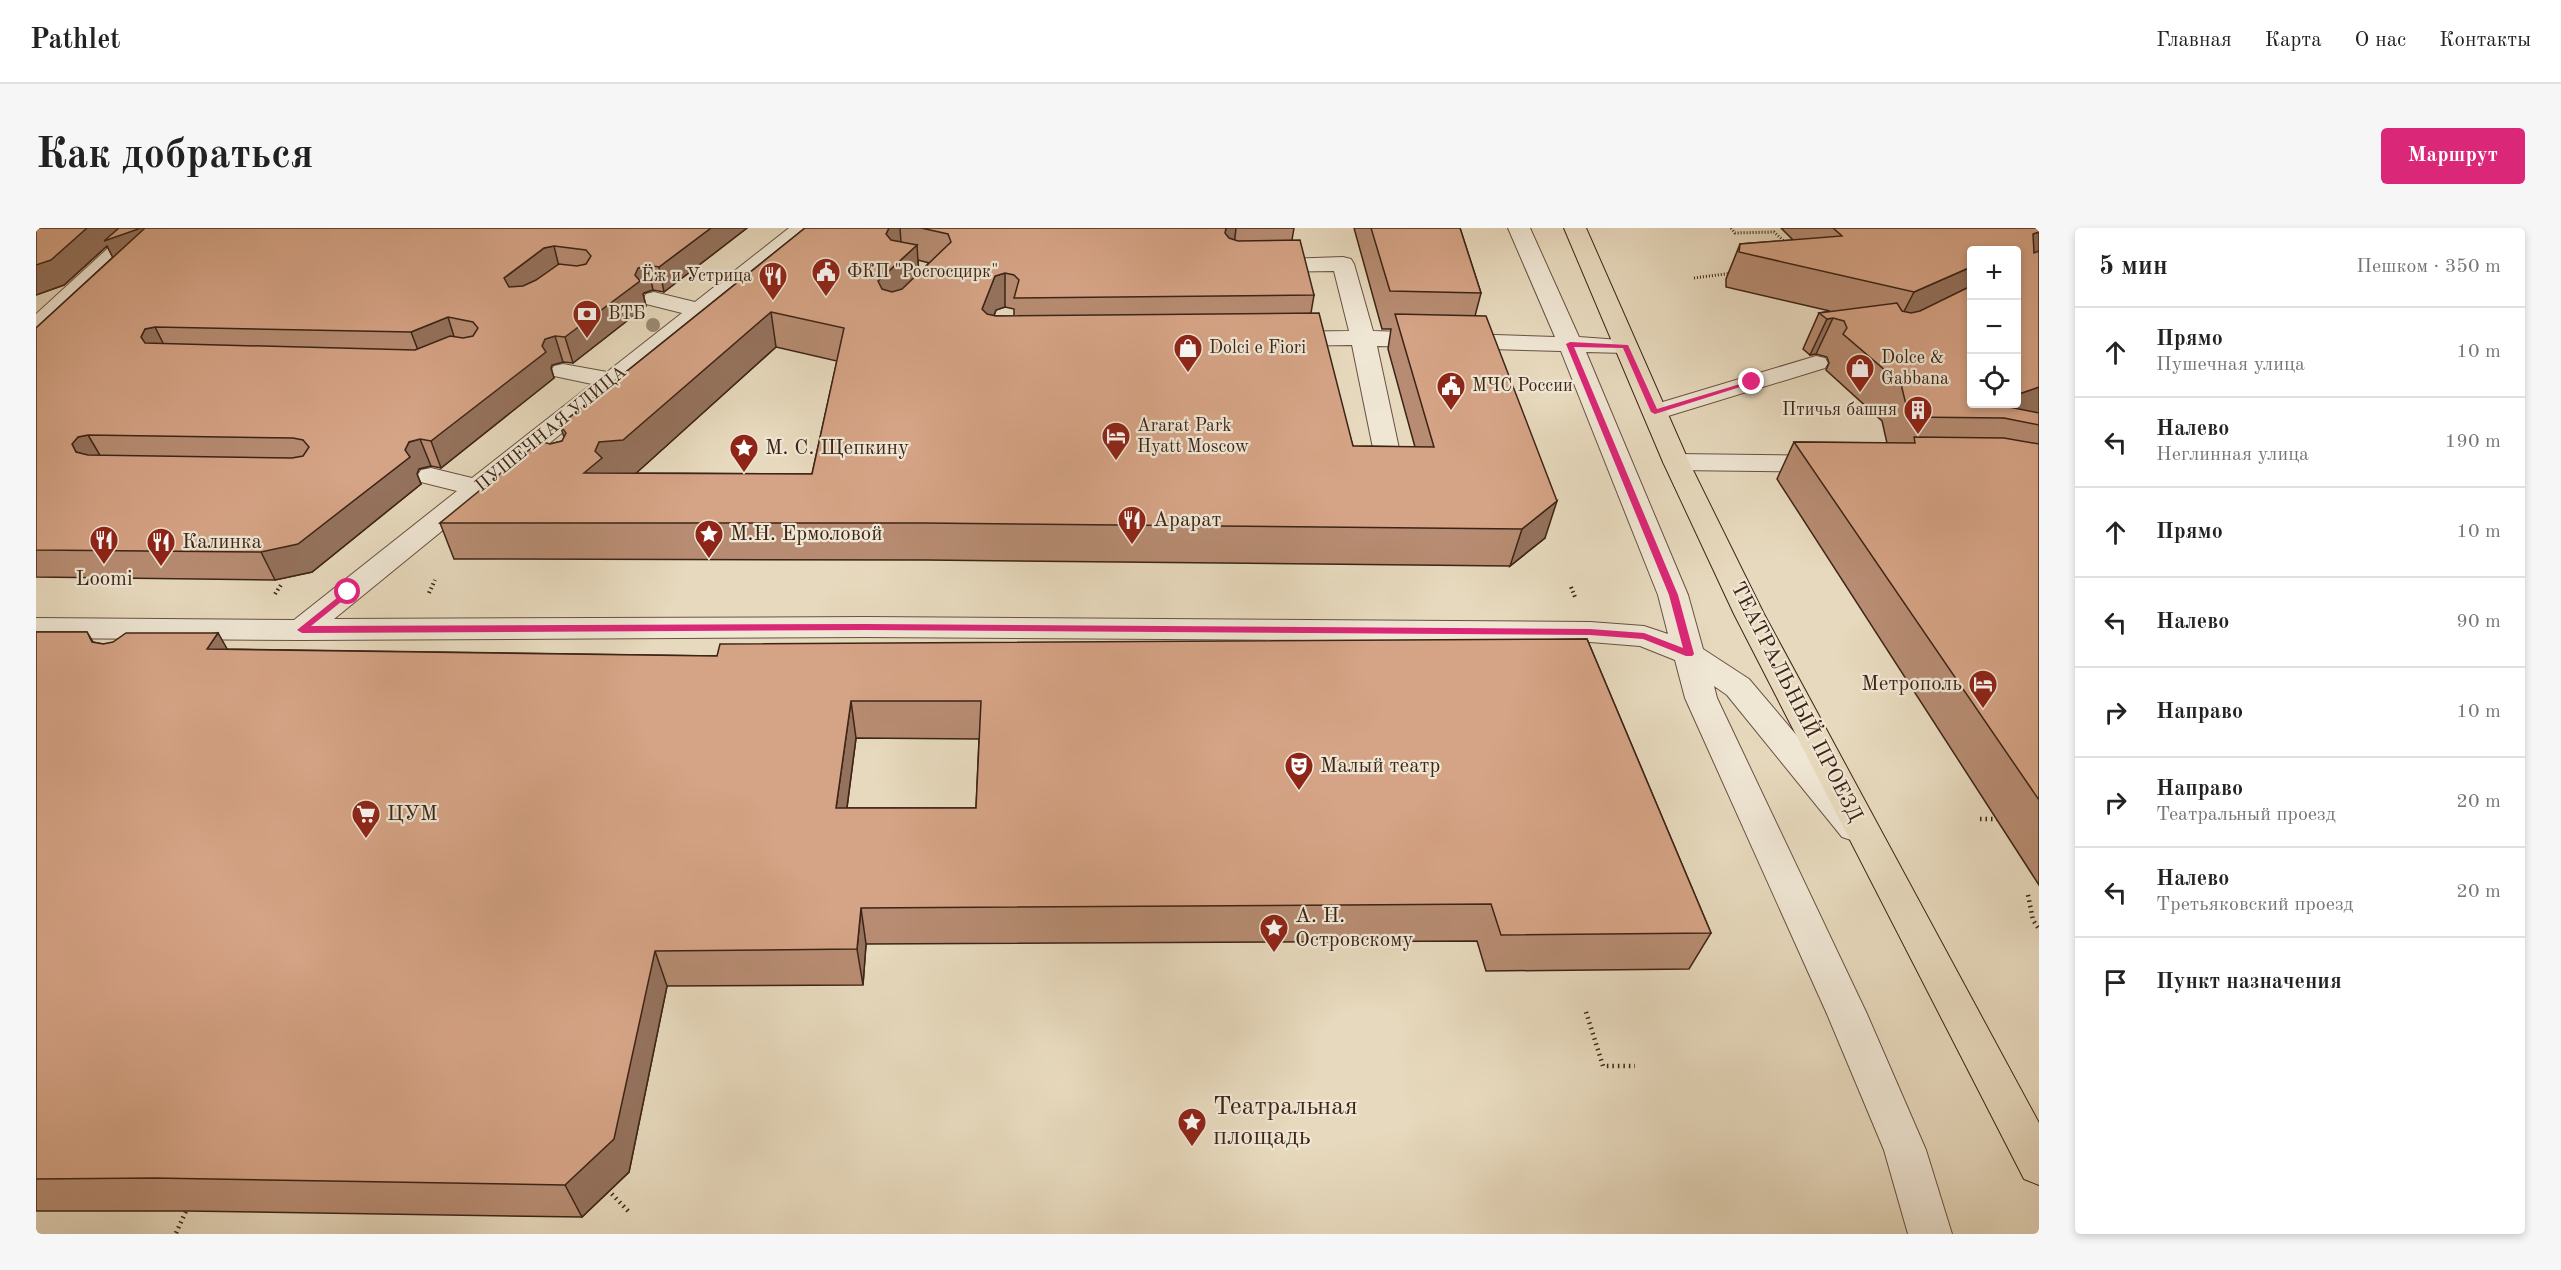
<!DOCTYPE html>
<html lang="ru">
<meta charset="utf-8">
<style>
:root{--surface:#fff;--page:#f6f6f6;--text:#222;--muted:#767676;--line:#e0e0e0;--accent:#db2777}
body{margin:0;font-family:"Old Standard TT",serif;background:var(--page);color:var(--text)}
.controls{position:absolute;right:18px;top:18px;display:grid;overflow:hidden;border-radius:6px;box-shadow:0 3px 9px #0003}
.controls button{width:54px;height:54px;display:grid;place-items:center;padding:0;border:0;border-bottom:2px solid var(--line);background:var(--surface);color:var(--text);font:30px sans-serif}
.stop{position:absolute;width:18px;height:18px;margin:-14px;border:4px solid #db2777;border-radius:50%;background:#fff}
.stop.end{background:#db2777;border-color:#fff;box-shadow:0 2px 6px #0008}
.list{margin:0;padding:0;list-style:none}
h2{display:flex;justify-content:space-between;align-items:center;height:78px;margin:0;padding:0 24px;font-size:26px}
h2 small{font-size:20px;font-weight:400;color:var(--muted)}
.list li{display:grid;grid-template-columns:39px 1fr auto;gap:18px;align-items:center;box-sizing:border-box;height:90px;padding:0 24px;border-top:2px solid var(--line)}
.list b{display:block;font-size:22px;white-space:nowrap}
.list p{margin:0;font-size:20px;white-space:nowrap;color:var(--muted)}
.list em{font-size:20px;font-style:normal;color:var(--muted)}
.icon{flex:none;width:33px;height:33px;fill:none;stroke:currentColor;stroke-width:2;stroke-linecap:round;stroke-linejoin:round}
.map{position:relative;flex:none;width:2003px;height:1006px;overflow:hidden;border-radius:6px}
header{display:flex;align-items:center;gap:36px;box-sizing:border-box;height:84px;padding:0 30px;background:var(--surface);border-bottom:2px solid var(--line)}
header strong{font-size:28px}
nav{display:flex;gap:33px;margin-inline-start:auto;font-size:21px}
.intro{display:flex;align-items:center;justify-content:space-between;box-sizing:border-box;height:144px;padding:0 36px}
h1{margin:0;font-size:42px}
.button{padding:15px 27px;border-radius:6px;background:var(--accent);color:#fff;font-size:21px;font-weight:700}
main{display:flex;gap:36px;padding:0 36px}
aside{flex:1;background:var(--surface);border-radius:6px;box-shadow:0 3px 9px #0003}
.map>svg:first-child{display:block}
.lines{fill:none;stroke-linecap:round;stroke-linejoin:round}
.minor-casing{stroke:#685140;stroke-width:2}
.major-casing{stroke:#3d2416;stroke-width:2}
.path-far2{stroke:#3d2416;stroke-width:3;stroke-dasharray:1 2;stroke-linecap:butt}
.path-far1{stroke:#3d2416;stroke-width:4;stroke-dasharray:1.5 3;stroke-linecap:butt}
.path{stroke:#3d2416;stroke-width:4.5;stroke-dasharray:1.5 4;stroke-linecap:butt}
.minor{fill:#efe6d4;fill-rule:evenodd}
.major{fill:#e7d9bd;fill-rule:evenodd}
.tree{fill:#9b8b72}
.wall{fill:#b78c72;stroke:#3d2416;stroke-width:1.5;fill-rule:evenodd}
.shaded-wall{fill:#95725d;stroke:#3d2416;stroke-width:1.5}
.building{fill:#d5a385;stroke:#3d2416;stroke-width:1.5;fill-rule:evenodd}
.route{fill:#db2777}
.labels{text-anchor:middle;dominant-baseline:central;stroke-width:4.5;stroke-linejoin:round;paint-order:stroke}
.far-poi-label{font-size:18px;fill:#3d2416;stroke:#efe6d4;text-anchor:start}
.far-street-label{font-size:18px;fill:#3d2416;stroke:#efe6d4}
.poi-label{font-size:21px;fill:#3d2416;stroke:#efe6d4;text-anchor:start}
.street-label{font-size:21px;fill:#3d2416;stroke:#efe6d4}
.near-poi-label{font-size:26px;fill:#3d2416;stroke:#efe6d4;text-anchor:start}
</style>
<header>
<strong>Pathlet</strong>
<nav><a>Главная</a><a>Карта</a><a>О нас</a><a>Контакты</a></nav>
</header>
<div class="intro"><h1>Как добраться</h1><a class="button">Маршрут</a></div>
<main>
<div class="map">
<svg width="2003" height="1006" viewBox="0 0 2003 1006">
<rect width="100%" height="100%" fill="#e7d9bd"/>
<filter id="stains"><feTurbulence type="fractalNoise" baseFrequency=".00333" numOctaves="4"/><feColorMatrix values="0 0 0 0 .2 0 0 0 0 .09 0 0 0 0 .02 0 0 0 .5 -.17"/></filter>
<radialGradient id="worn" r=".72"><stop offset=".6" stop-color="#630" stop-opacity="0"/><stop offset="1" stop-color="#630" stop-opacity=".3"/></radialGradient>
<g class="lines">
<g class="minor-casing">
<g id="minor">
<polygon points="94,0 118,0 8,104 0,106 0,86"/>
<polygon points="753,0 777,0 298,391 830,389 1554,394 1608,398 1632,406 1622,367 1525,123 1341,118 1364,225 1360,231 1351,233 1342,231 1338,225 1316,117 1243,118 1235,116 1231,111 1235,106 1243,104 1313,103 1298,43 1226,44 1218,42 1215,37 1218,32 1307,29 1315,31 1318,36 1337,103 1519,109 1472,0 1494,0 1543,109 1598,113 1601,118 1598,123 1589,125 1550,124 1652,367 1667,421 1713,451 1830,589 1836,599 1830,609 1818,613 1806,609 1691,467 1678,458 1681,470 1831,786 1890,922 1916,1006 1872,1006 1848,922 1791,786 1649,470 1639,432 1604,418 1554,414 830,409 265,412 0,410 0,390 258,392 421,263 385,254 381,248 385,242 395,240 436,250 556,156 518,148 515,143 518,138 527,136 571,144 646,85 610,76 607,71 610,66 618,64 659,74"/>
<polygon points="1780,128 1789,130 1792,135 1789,140 1619,192 1610,189 1606,184 1610,179"/>
<polygon points="1640,226 1793,228 1802,230 1806,236 1802,242 1793,244 1640,242 1631,240 1627,234 1631,228"/>
</g>
</g>
<g class="major-casing">
<polygon id="major" points="1528,0 1550,0 1653,234 1728,386 2003,895 2003,957 1988,951 1698,386 1627,234"/>
</g>
<g class="path-far2">
<polyline points="1695,0 1699,5 1738,4 1751,16"/>
<polyline points="1658,50 1697,45"/>
</g>
<g class="path-far1">
<polyline points="1535,359 1539,369"/>
<polyline points="393,365 399,352"/>
<polyline points="239,366 245,357"/>
</g>
<g class="path">
<polyline points="1944,591 1961,591"/>
<polyline points="1992,667 1997,692 2003,701"/>
<polyline points="1550,784 1567,838 1599,838"/>
<polyline points="572,962 593,984"/>
<polyline points="140,1005 150,983"/>
</g>
<use href="#minor" class="minor"/>
<use href="#major" class="major"/>
</g>
<g class="tree">
<circle cx="681" cy="51" r="6"/>
<circle cx="617" cy="97" r="7"/>
</g>
<g class="wall">
<polygon points="0,0 711,0 628,64 617,62 608,65 607,66 610,78 537,135 527,134 516,137 515,140 518,150 405,240 395,238 383,241 381,246 385,256 276,344 239,352 0,349 0,100 77,29 71,18 28,57 0,67"/>
<path d="M769 0H1258L1256 12 1278 67 1275 85 1317 218 1379 219 1352 121 1355 101H1346L1318 0H1424L1445 65 1439 88 1509 310 1474 338 891 332 418 331 404 295 514 216 526 213 528 209 524 197ZM882 32 893 35 883 45ZM969 79 978 81V88H958L960 82ZM740 119 801 133 776 246 600 245Z"/>
<path d="M1745 0H2003V657L1741 251 1758 214 1851 215 1846 193 1790 142 1793 135 1791 129 1780 126 1774 127 1767 121 1783 85 1794 83 1690 59V51L1704 16 1757 12ZM1935 22H1980L1935 176Z"/>
<path d="M0 404H51L57 414 67 416 182 405 191 421 681 428 1551 411 1675 705 1653 741 1450 743 1441 713 830 716 827 757 631 758 593 944 546 989 150 983H0ZM820 510 943 511 940 580H811Z"/>
</g>
<g class="shaded-wall">
<polygon points="51,0 113,0 81,38 71,18 28,57 0,67 0,37"/>
<polygon points="675,0 711,0 628,64 623,39"/>
<polygon points="853,0 864,0 866,29 850,6"/>
<polygon points="1190,0 1200,0 1197,28 1189,5"/>
<polygon points="2003,4 2003,32 1980,40 1997,6"/>
<polygon points="881,17 883,50 845,87 842,53"/>
<polygon points="518,18 524,43 475,76 468,50 508,20"/>
<polygon points="612,37 617,62 608,65 607,66 610,78 537,135 529,109 602,40"/>
<polygon points="1935,39 1935,66 1860,99 1878,64"/>
<polygon points="969,45 969,79 960,82 947,115 946,81 959,48"/>
<polygon points="735,84 740,119 597,248 548,245 563,214"/>
<polygon points="412,89 420,115 385,130 375,104"/>
<polygon points="1797,90 1780,126 1774,127 1791,91"/>
<polygon points="119,99 132,125 118,135 105,109 109,101"/>
<polygon points="519,108 527,134 516,137 515,140 518,150 405,240 395,213 506,118 509,111"/>
<polygon points="2003,159 2003,189 1956,176 1980,176 1980,167"/>
<polygon points="52,207 68,234 40,224 36,216 42,209"/>
<polygon points="384,211 395,238 383,241 381,246 385,256 276,344 239,352 225,324 369,222 373,214"/>
<polygon points="1521,273 1509,310 1474,338 1486,301"/>
<polygon points="182,405 203,442 171,421"/>
<polygon points="815,473 820,510 806,617 800,580"/>
<polygon points="825,680 830,716 827,757 821,721"/>
<polygon points="619,723 631,758 593,944 546,989 529,957"/>
</g>
<g class="building">
<polygon points="0,0 51,0 15,32 0,37"/>
<polygon points="83,0 105,0 68,13"/>
<path d="M109 0H675L623 39 612 37 602 40 599 47 604 53 529 109 519 108 509 111 506 118 510 124 395 213 384 211 373 214 369 222 374 229 262 316 225 324 0 322V100ZM518 18 550 22 555 28 550 36 541 38 523 36 500 52 487 58 473 59 468 50 508 20ZM412 89 437 94 442 100 437 108 427 110 414 108 379 122 109 115 105 109 109 101 119 99 375 104ZM52 207 257 210 267 212 273 219 267 228 256 230 52 227 40 224 36 216 42 209Z"/>
<path d="M769 0H853L850 6 855 12 881 17 842 53 846 61 856 64 866 61 915 14 912 6 885 0H1190L1189 5 1193 10 1202 13 1264 12 1278 67 978 70 983 52 978 47 969 45 959 48 946 81 951 86 960 88 1283 85 1317 218 1398 219 1359 86 1450 88 1521 273 1486 301 888 295H404L504 213 514 216 526 213 530 205 524 197ZM735 84 808 100 776 246 548 245 566 230 559 223 563 214 587 212Z"/>
<polygon points="1335,0 1424,0 1445,65 1354,63"/>
<polygon points="1797,0 2003,0 2003,4 1997,6 1998,25 2003,23 2003,159 1980,167 1980,22 1935,22 1935,39 1878,64 1703,24 1704,16 1806,8"/>
<polygon points="1935,58 1935,176 1958,176 2003,185 2003,197 1968,190 1873,189 1865,156 1807,106 1811,100 1808,93 1797,90 1791,91 1783,85 1861,75 1866,83 1875,85 1884,83"/>
<polygon points="1878,209 1968,210 2003,216 2003,572 1758,214 1879,215"/>
<path d="M0 404H51L56 414 67 416 77 414 90 405H182L171 421 681 428 684 416 1551 411 1675 705 1465 707 1455 676 825 680 821 721 619 723 578 911 529 957 118 950 0 951ZM815 473H945L940 580H800Z"/>
</g>
<polygon class="route" points="1534,114 1592,117 1621,181 1714,153 1720,154 1619,186 1615,184 1587,120 1538,119 1642,367 1658,426 1656,428 1650,428 1607,411 1554,407 830,402 266,405 261,402 312,361 315,362 315,366 275,398 830,396 1554,401 1608,405 1647,420 1633,367 1530,116"/>
<defs>
<g id="civic-pin" transform="scale(1.5)"><path d="M0 17L-7.5 6A9.5 9.5 0 1 1 7.5 6Z" fill="#8f2418" stroke="#efe6d4"/><path d="M-.6-6.5H3V-4.5H.6V-3L4-1V1h2V6H-6V1h2V-1L-.6-3ZM-1.2 2.5V6h2.4V2.5Z" fill="#fff"/></g>
<g id="restaurant-pin" transform="scale(1.5)"><path d="M0 17L-7.5 6A9.5 9.5 0 1 1 7.5 6Z" fill="#8f2418" stroke="#efe6d4"/><path d="M-5-6h1v4h1v-4h1v4h1v-4h1v5L-1.5 .5V6h-2V.5L-5-1ZM5-6V6H3V1.5H1.5Q1.5-4 5-6Z" fill="#fff"/></g>
<g id="bank-pin" transform="scale(1.5)"><path d="M0 17L-7.5 6A9.5 9.5 0 1 1 7.5 6Z" fill="#8f2418" stroke="#efe6d4"/><path d="M-6-4H6V4H-6ZM0-2.3a2.3 2.3 0 1 0 0 4.6a2.3 2.3 0 1 0 0-4.6Z" fill="#fff"/></g>
<g id="shop-pin" transform="scale(1.5)"><path d="M0 17L-7.5 6A9.5 9.5 0 1 1 7.5 6Z" fill="#8f2418" stroke="#efe6d4"/><path d="M-5-2.5h2.3a2.7 3.5 0 0 1 5.4 0H5L5.5 6h-11ZM-1.5-2.5h3a1.5 2.3 0 0 0-3 0Z" fill="#fff"/></g>
<g id="building-pin" transform="scale(1.5)"><path d="M0 17L-7.5 6A9.5 9.5 0 1 1 7.5 6Z" fill="#8f2418" stroke="#efe6d4"/><path d="M-4-6H4V6H1V3H-1V6H-4ZM-2.5-4.3h1.7v1.8h-1.7ZM.8-4.3h1.7v1.8H.8ZM-2.5-1h1.7V.8h-1.7ZM.8-1h1.7V.8H.8Z" fill="#fff"/></g>
<g id="hotel-pin" transform="scale(1.5)"><path d="M0 17L-7.5 6A9.5 9.5 0 1 1 7.5 6Z" fill="#8f2418" stroke="#efe6d4"/><path d="M-6-4.5h1.5V1H6V5H4.5V3h-9V5H-6ZM-4 0a1.8 1.8 0 1 1 3.6 0ZM.5 0V-2.5h3Q6-2.5 6 0Z" fill="#fff"/></g>
<g id="sight-pin" transform="scale(1.5)"><path d="M0 17L-7.5 6A9.5 9.5 0 1 1 7.5 6Z" fill="#8f2418" stroke="#efe6d4"/><path d="M0-6L1.8-2.2L6-1.7L2.9 1.2L3.7 5.4L0 3.3L-3.7 5.4L-2.9 1.2L-6-1.7L-1.8-2.2Z" fill="#fff"/></g>
<g id="theatre-pin" transform="scale(1.5)"><path d="M0 17L-7.5 6A9.5 9.5 0 1 1 7.5 6Z" fill="#8f2418" stroke="#efe6d4"/><path d="M-5-5.5Q0-4 5-5.5V0Q5 5 0 6Q-5 5-5 0ZM-3.3-2.5H-1v1.5H-3.3ZM1-2.5H3.3v1.5H1ZM-2.8 1Q0 5.5 2.8 1Z" fill="#fff"/></g>
<g id="supermarket-pin" transform="scale(1.5)"><path d="M0 17L-7.5 6A9.5 9.5 0 1 1 7.5 6Z" fill="#8f2418" stroke="#efe6d4"/><path d="M-6-5.5h2.5l.6 2H6L4.5 2H-2.5L-4.4-4H-6ZM-1.5 3.2a1.3 1.3 0 1 0 .1 0ZM3 3.2a1.3 1.3 0 1 0 .1 0Z" fill="#fff"/></g>
</defs>
<g fill-rule="evenodd">
<use href="#civic-pin" x="790" y="44"/>
<use href="#restaurant-pin" x="737" y="48"/>
<use href="#bank-pin" x="551" y="86"/>
<use href="#shop-pin" x="1152" y="120"/>
<use href="#shop-pin" x="1824" y="140"/>
<use href="#civic-pin" x="1415" y="158"/>
<use href="#building-pin" x="1882" y="182"/>
<use href="#hotel-pin" x="1080" y="208"/>
<use href="#sight-pin" x="708" y="220"/>
<use href="#restaurant-pin" x="1096" y="292"/>
<use href="#sight-pin" x="673" y="306"/>
<use href="#restaurant-pin" x="68" y="312"/>
<use href="#restaurant-pin" x="125" y="314"/>
<use href="#hotel-pin" x="1947" y="456"/>
<use href="#theatre-pin" x="1263" y="538"/>
<use href="#supermarket-pin" x="330" y="586"/>
<use href="#sight-pin" x="1238" y="700"/>
<use href="#sight-pin" x="1156" y="894"/>
</g>
<g class="labels">
<g class="far-poi-label">
<text x="811" y="44">ФКП "Росгосцирк"</text>
<text x="716" y="48" text-anchor="end">Ёж и Устрица</text>
<text x="572" y="86">ВТБ</text>
<text x="1173" y="120">Dolci e Fiori</text>
<text x="1845" y="130">Dolce &amp;<tspan x="1845" dy="21">Gabbana</tspan></text>
<text x="1436" y="158">МЧС России</text>
<text x="1861" y="182" text-anchor="end">Птичья башня</text>
<text x="1101" y="198">Ararat Park<tspan x="1101" dy="21">Hyatt Moscow</tspan></text>
</g>
<g class="far-street-label">
<text transform="translate(515 201) rotate(-39)">ПУШЕЧНАЯ УЛИЦА</text>
</g>
<g class="poi-label">
<text x="729" y="220">М. С. Щепкину</text>
<text x="1117" y="292">Арарат</text>
<text x="694" y="306">М.Н. Ермоловой</text>
<text x="146" y="314">Калинка</text>
<text x="68" y="351" text-anchor="middle">Loomi</text>
<text x="1926" y="456" text-anchor="end">Метрополь</text>
<text x="1284" y="538">Малый театр</text>
<text x="351" y="586">ЦУМ</text>
<text x="1259" y="688">А. Н.<tspan x="1259" dy="24">Островскому</tspan></text>
</g>
<g class="street-label">
<text transform="translate(1760 474) rotate(63)">ТЕАТРАЛЬНЫЙ ПРОЕЗД</text>
</g>
<g class="near-poi-label">
<text x="1177" y="879">Театральная<tspan x="1177" dy="30">площадь</tspan></text>
</g>
</g>
<rect width="100%" height="100%" filter="url(#stains)"/>
<rect width="100%" height="100%" fill="url(#worn)"/>
</svg>
<div class="controls">
<button>+</button>
<button>−</button>
<button><svg class="icon" aria-label="locate" viewBox="0 0 24 24"><circle cx="12" cy="12" r="6"/><path d="M12 2v4M12 18v4M2 12h4M18 12h4"/></svg></button>
</div>
<div class="stop" style="left:312px;top:364px"></div>
<div class="stop end" style="left:1716px;top:154px"></div>
</div>
<aside>
<h2>5 мин<small>Пешком · 350 m</small></h2>
<ul class="list">
<li><svg class="icon" aria-label="ahead" viewBox="0 0 24 24"><path d="M12 20V5M6 11l6-6 6 6"/></svg><div><b>Прямо</b><p>Пушечная улица</p></div><em>10 m</em></li>
<li><svg class="icon" aria-label="left" viewBox="0 0 24 24"><path d="M17 20v-9H6M10 6l-5 5 5 5"/></svg><div><b>Налево</b><p>Неглинная улица</p></div><em>190 m</em></li>
<li><svg class="icon" aria-label="ahead" viewBox="0 0 24 24"><path d="M12 20V5M6 11l6-6 6 6"/></svg><div><b>Прямо</b></div><em>10 m</em></li>
<li><svg class="icon" aria-label="left" viewBox="0 0 24 24"><path d="M17 20v-9H6M10 6l-5 5 5 5"/></svg><div><b>Налево</b></div><em>90 m</em></li>
<li><svg class="icon" aria-label="right" viewBox="0 0 24 24"><path d="M7 20v-9h11M14 6l5 5-5 5"/></svg><div><b>Направо</b></div><em>10 m</em></li>
<li><svg class="icon" aria-label="right" viewBox="0 0 24 24"><path d="M7 20v-9h11M14 6l5 5-5 5"/></svg><div><b>Направо</b><p>Театральный проезд</p></div><em>20 m</em></li>
<li><svg class="icon" aria-label="left" viewBox="0 0 24 24"><path d="M17 20v-9H6M10 6l-5 5 5 5"/></svg><div><b>Налево</b><p>Третьяковский проезд</p></div><em>20 m</em></li>
<li><svg class="icon" aria-label="arrive" viewBox="0 0 24 24"><path d="M6 21V4h12l-3 4 3 4H6"/></svg><div><b>Пункт назначения</b></div></li>
</ul>
</aside>
</main>
